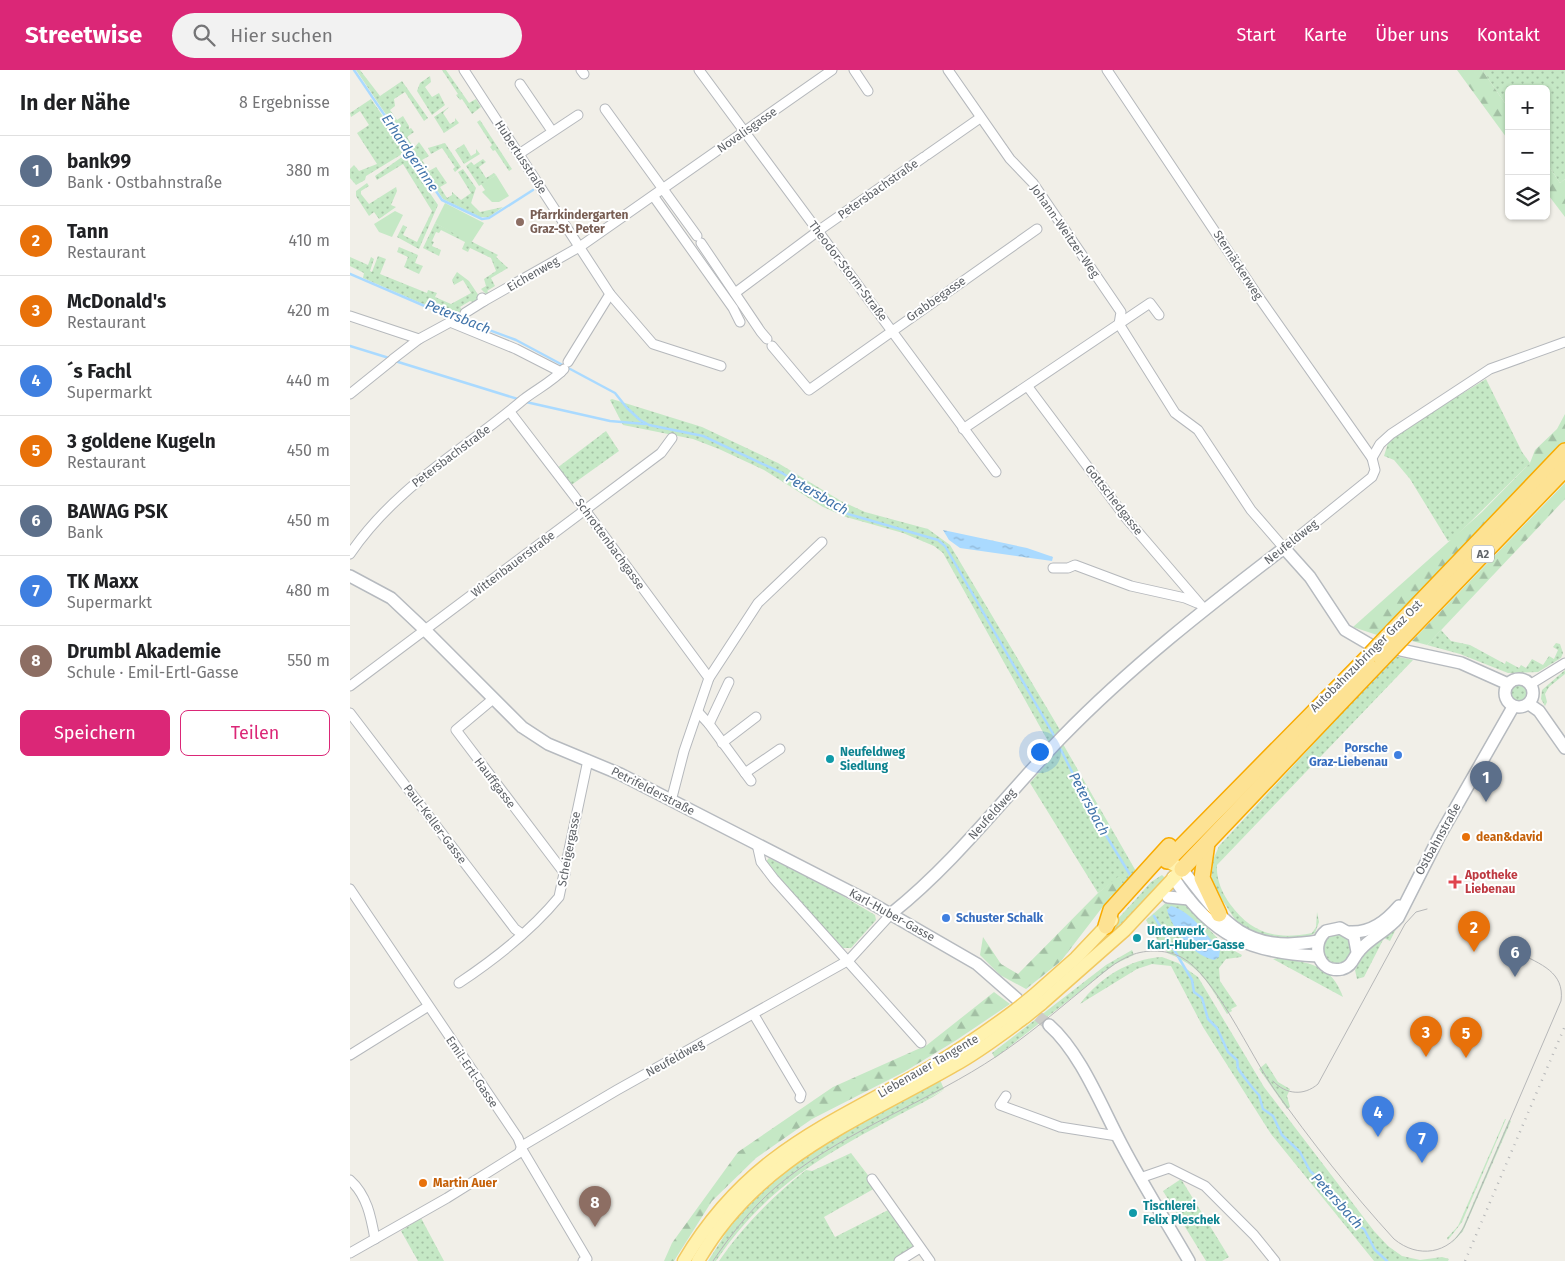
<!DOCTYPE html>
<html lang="de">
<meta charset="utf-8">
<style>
:root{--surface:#fff;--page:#f2f2f2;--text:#202124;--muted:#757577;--line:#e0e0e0;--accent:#db2777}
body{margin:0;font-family:"Fira Sans",sans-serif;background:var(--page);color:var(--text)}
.controls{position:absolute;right:15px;top:15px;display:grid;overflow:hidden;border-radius:8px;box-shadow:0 1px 4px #0004}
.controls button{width:45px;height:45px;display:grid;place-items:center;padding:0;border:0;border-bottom:1px solid var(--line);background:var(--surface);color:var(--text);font:25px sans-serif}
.you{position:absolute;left:689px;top:681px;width:18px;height:18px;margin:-12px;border:4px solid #fff;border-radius:50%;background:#1a73e8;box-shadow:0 0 0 8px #1a73e833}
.badge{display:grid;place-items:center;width:32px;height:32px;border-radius:50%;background:var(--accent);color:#fff;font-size:16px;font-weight:700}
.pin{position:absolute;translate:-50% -41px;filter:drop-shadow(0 1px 2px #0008)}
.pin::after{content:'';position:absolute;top:26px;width:18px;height:15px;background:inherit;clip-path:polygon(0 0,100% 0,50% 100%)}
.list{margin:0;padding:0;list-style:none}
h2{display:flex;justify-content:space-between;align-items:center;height:65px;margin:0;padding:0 20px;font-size:21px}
h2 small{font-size:16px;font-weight:400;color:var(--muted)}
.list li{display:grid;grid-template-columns:32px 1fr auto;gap:15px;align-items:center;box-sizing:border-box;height:70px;padding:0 20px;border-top:1px solid var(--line)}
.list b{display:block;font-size:19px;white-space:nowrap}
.list p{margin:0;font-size:16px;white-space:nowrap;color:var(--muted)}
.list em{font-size:16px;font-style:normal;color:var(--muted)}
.actions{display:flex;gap:10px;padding:15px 20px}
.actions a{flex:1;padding:11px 0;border:1px solid var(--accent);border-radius:8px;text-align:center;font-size:18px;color:var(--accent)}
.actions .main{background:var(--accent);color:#fff}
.icon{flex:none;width:28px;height:28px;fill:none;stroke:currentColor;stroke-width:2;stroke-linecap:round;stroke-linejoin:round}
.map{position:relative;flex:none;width:1215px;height:1191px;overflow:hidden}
header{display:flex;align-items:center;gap:30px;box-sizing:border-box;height:70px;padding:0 25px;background:var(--accent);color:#fff}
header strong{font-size:24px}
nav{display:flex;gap:28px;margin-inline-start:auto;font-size:18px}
.search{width:350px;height:45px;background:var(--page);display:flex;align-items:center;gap:12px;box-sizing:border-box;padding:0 18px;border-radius:28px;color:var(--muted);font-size:19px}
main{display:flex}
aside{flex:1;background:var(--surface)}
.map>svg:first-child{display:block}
.grass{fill:url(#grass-dots)}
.forest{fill:url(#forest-firs)}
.park{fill:#c5e8c5}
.water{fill:url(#water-ripples)}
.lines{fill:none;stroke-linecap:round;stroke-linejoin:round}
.stream{stroke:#aadaff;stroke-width:2.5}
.secondary-tunnel{stroke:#ccccc8;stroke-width:11;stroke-dasharray:11 5.5;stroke-linecap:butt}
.street-casing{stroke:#b5b8bc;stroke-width:11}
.secondary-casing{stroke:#b6babf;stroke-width:14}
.primary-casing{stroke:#f2c960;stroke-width:15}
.highway-casing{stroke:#f9ab00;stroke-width:18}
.street{stroke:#fff;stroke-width:9}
.secondary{stroke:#fff;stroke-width:11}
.primary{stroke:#fff2af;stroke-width:12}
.highway{stroke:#fde293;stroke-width:15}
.tram{stroke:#b6b7b8;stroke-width:1}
.rail{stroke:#b6b7b8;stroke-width:2.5;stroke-dasharray:1 6;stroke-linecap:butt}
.primary-bridge-casing{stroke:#f2c960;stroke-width:15;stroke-linecap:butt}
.highway-bridge-casing{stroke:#f9ab00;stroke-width:18;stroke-linecap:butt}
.primary-bridge{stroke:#fff2af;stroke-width:12}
.highway-bridge{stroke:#fde293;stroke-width:15}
.education-dot{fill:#8d6e63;stroke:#fff;stroke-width:2}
.shop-dot{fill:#3f7fe0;stroke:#fff;stroke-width:2}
.culture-dot{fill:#0f9aa8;stroke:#fff;stroke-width:2}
.food-dot{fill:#e8710a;stroke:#fff;stroke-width:2}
.health-dot{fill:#e0444e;stroke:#fff;stroke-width:2}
.labels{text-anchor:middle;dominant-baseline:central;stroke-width:4;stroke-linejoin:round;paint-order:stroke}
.shield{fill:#fff;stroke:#8f9295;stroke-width:1}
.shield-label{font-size:11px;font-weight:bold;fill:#5f6368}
.street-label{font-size:12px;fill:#5f6368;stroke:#fff}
.education-label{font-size:12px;font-weight:bold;fill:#785e54;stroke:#fff;text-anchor:start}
.shop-label{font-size:12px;font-weight:bold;fill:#366cbe;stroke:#fff;text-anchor:end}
.culture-label{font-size:12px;font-weight:bold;fill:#0d838f;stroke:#fff;text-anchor:start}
.food-label{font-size:12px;font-weight:bold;fill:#c56008;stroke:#fff;text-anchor:start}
.health-label{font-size:12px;font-weight:bold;fill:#be3a42;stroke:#fff;text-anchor:start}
.water-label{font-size:14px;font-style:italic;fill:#4174aa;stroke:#fff}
</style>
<header>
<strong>Streetwise</strong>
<div class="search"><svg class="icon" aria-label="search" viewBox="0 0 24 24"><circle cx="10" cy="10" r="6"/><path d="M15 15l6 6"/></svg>Hier suchen</div>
<nav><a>Start</a><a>Karte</a><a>Über uns</a><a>Kontakt</a></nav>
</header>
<main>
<aside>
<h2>In der Nähe<small>8 Ergebnisse</small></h2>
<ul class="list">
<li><span class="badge" style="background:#5c6f8a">1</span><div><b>bank99</b><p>Bank · Ostbahnstraße</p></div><em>380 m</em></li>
<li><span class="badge" style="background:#e8710a">2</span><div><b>Tann</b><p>Restaurant</p></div><em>410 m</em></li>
<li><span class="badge" style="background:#e8710a">3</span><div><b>McDonald's</b><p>Restaurant</p></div><em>420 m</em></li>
<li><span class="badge" style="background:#3f7fe0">4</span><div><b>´s Fachl</b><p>Supermarkt</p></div><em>440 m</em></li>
<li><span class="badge" style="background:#e8710a">5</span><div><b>3 goldene Kugeln</b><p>Restaurant</p></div><em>450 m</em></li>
<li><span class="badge" style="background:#5c6f8a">6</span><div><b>BAWAG PSK</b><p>Bank</p></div><em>450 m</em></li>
<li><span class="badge" style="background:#3f7fe0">7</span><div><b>TK Maxx</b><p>Supermarkt</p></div><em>480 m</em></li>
<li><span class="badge" style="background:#8d6e63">8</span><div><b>Drumbl Akademie</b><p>Schule · Emil-Ertl-Gasse</p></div><em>550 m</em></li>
</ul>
<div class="actions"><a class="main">Speichern</a><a>Teilen</a></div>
</aside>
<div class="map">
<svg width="1215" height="1191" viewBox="0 0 1215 1191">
<defs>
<pattern id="grass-dots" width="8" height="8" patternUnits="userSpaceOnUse" patternTransform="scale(1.25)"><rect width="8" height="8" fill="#c5e8c5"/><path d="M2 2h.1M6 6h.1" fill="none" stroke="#a3c0a4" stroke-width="1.8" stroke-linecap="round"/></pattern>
<pattern id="forest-firs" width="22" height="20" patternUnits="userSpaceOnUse" patternTransform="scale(1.25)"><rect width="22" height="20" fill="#c5e8c5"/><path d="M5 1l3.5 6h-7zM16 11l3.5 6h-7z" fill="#a3c0a4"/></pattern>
<pattern id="water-ripples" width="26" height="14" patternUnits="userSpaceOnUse" patternTransform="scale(1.25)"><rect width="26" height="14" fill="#aadaff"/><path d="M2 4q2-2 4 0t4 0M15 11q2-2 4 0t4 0" fill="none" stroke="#8eb4d2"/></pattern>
</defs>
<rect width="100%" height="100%" fill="#f1efe8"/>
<g class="grass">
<polygon points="6,0 10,0 30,26 52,11 78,48 74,51 55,22 44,29 45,36 40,40 47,50 53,46 59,56 59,59 61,58 64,62 57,67 64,78 69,72 79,86 72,90 79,101 86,97 97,113 90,117 97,128 102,125 102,122 111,130 121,123 108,102 113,99 126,118 121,133 130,142 153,137 139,147 130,147 93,129"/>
<polygon points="92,0 96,0 119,33 126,29 131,37 122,44 112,29 110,30 106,25 108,24"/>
<polygon points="1132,0 1215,0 1215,109 1210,113 1196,92 1196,19 1159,19 1159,39"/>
<polygon points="80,6 81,12 75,17 82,27 89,23 95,35 82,45 67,21 70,13"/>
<polygon points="21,29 57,81 16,106 15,110 6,115 0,108 0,99 4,95 9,101 27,94 7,63 19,55 10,41 1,47 0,43"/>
<polygon points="99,37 93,43 100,54 105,51 105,48 109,53 94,63 84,47"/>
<polygon points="130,50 162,99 159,101 145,80 143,81 140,77 142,75 127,52"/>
<polygon points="95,73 111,97 105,102 103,99 105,97 92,78 81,84 78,78"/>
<polygon points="114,74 121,86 126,83 126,79 130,84 114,94 105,80"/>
<polygon points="52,87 56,88 88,135 69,179 47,167 53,155 57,157 53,165 67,172 82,141 53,94 27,110 25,106"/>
<polygon points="133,89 136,92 129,97 136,108 144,103 146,105 129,116 116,96 121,92 124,95"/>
<polygon points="17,113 19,116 11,121 11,124 19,134 46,117 47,121 41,135 46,137 29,149 24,142 19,146 6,126 6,121"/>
<polygon points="85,153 148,185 146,187 158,198 141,208 145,216 137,221 141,225 137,225 131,219 136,216 134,209 146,201 141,188 120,178 118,182 112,179 115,172 91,160 89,163 86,162 82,171 84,172 82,176 91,180 89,186 73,178"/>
<polygon points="49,177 68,185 65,193 73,196 69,204 54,197 58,187 47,182"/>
<polygon points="28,186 36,189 30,204 77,223 78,220 87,223 85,227 101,234 121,223 113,210 104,215 102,210 107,202 119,211 129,226 128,232 125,233 120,231 110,237 113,241 109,245 73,234 13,208 14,203 0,196 0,187 18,195 21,187 24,189 20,201 22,202"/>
<polygon points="1136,309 1172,382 1180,393 1102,470 1098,471 1060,409 1044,390 1034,386 1038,373 1043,366"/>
<polygon points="262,329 352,357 428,393 491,431 515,442 578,459 600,475 710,660 699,673 593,483 584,476 553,463 496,447 473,437 414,400 369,379 343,369 273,355 260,330"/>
<polygon points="256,361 269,381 220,416 207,398"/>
<polygon points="1091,560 1101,571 1120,575 1155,594 1156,591 1169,598 1171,595 1176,598 1182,589 1193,595 1199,586 1204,589 1208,580 1203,577 1206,573 1210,574 1213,583 1211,588 1188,602 1158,603 1110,584 1077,575"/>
<path d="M1045 586 1063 590 867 795C866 809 872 823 880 834 902 864 926 870 962 863L966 857 967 842 969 852 965 863 952 870 917 868 896 859 886 851 861 813 863 790 869 776Z"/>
<polygon points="1215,600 1215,604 1199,617 1195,624 1197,632 1195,636 1191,629 1192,620"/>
<path d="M1167 614 1176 617C1181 626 1176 634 1166 632L1160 626 1162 617Z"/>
<polygon points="713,674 787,803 774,816 769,807 748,823 680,713"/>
<polygon points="419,788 471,813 525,845 526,850 501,878 493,878 414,794"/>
<path d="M812 805 816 809C759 869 699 929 629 975 530 1042 401 1077 343 1191H341C399 1075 528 1041 628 973 695 927 747 873 801 812Z"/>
<path d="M818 831 835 834 874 875 892 885 891 887 876 889 869 898 870 911 887 936 881 939 882 941 877 944C859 914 851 896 817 883L815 876H811L796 850Z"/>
<polygon points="1044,858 1046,859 1040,871 1034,868 1014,907 1007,909 1005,900 1016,881"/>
<circle cx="987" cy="879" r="14"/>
<polygon points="782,880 784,885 765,894 645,988 642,983 756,895"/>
<path d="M812 887 828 893 848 907 914 1017 1024 1161 1038 1176 1052 1186 1070 1190 1092 1187 1099 1189 1098 1191H1024L921 1064 853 957 821 896 802 894 787 899 730 934C749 908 779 889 812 887Z"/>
<path d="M928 888C958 893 981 893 993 927L923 889Z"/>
<polygon points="916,993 928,1012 940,1019 937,1026 940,1037 937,1039 909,999"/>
<path d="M590 1010 594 1019 575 1030 594 1020 583 1027C494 1075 425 1104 366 1191H358L376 1163 354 1191 380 1154 421 1111 465 1079Z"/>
<polygon points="1155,1049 1156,1049 1112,1152 1098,1170 1097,1168 1108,1156"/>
<polygon points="1159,1050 1161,1051 1113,1161 1102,1173 1112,1159"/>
<path d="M501 1083 527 1117 474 1147 485 1167 542 1138 570 1178 548 1191H369C394 1155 422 1127 456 1100L462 1101Z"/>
<polygon points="831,1109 879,1187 872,1191 856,1191 813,1121"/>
<polygon points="71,1148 94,1191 68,1191 51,1161"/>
</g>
<g class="forest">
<polygon points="1107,0 1132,0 1159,39 1159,71"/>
<polygon points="1196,92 1210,113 1215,109 1215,147 1196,122"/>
<polygon points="1215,344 1215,373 1027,565 1003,557 1132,442 1180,393 1185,380 1207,359"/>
<polygon points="1215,413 1215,429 1077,575 1062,571"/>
<polygon points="769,806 774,816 761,826 711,891 676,919 650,905 630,885 633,867 651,894 668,904 748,823"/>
<polygon points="644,922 660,934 605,971 554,1002 462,1049 406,1088 362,1131 324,1191 314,1191 322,1173 388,1082 483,1017 577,975"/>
</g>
<g class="park">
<polygon points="146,105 159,126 149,132 142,132 132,122 135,120 131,114"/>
<polygon points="95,133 134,153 121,173 85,153"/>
<polygon points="45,141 53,145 42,167 29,162 24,154"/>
</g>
<g class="water">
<polygon points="593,460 677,478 703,487 702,491 610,478 599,470"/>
<path d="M821 836C843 842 855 864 870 880L869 887 864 890C842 885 823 860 817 840Z"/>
</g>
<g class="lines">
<g class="stream">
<polyline points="4,0 92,130 132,149 139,148 183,120"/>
<polyline points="0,204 77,237 166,270 265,323 277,338 290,350 299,355 353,366 432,403 498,444 588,470 595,476 706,669"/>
<polyline points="0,276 39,288"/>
<polyline points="45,291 171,330"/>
<polyline points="176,332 260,351 295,354"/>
<polyline points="709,676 743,744 782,808"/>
<path d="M804 846 842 910 844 922 852 928 858 949 867 958 878 982 887 990C888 992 887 995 888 998 889 1001 907 1024 909 1025L913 1039 923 1046 932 1065 950 1082 960 1101 980 1119 985 1130 1005 1154 1014 1159 1025 1180 1037 1191"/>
</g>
<polyline class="secondary-tunnel" points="675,936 699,955"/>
<g class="street-casing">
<g id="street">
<polyline points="114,0 260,224 303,274 371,296"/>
<polyline points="231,0 234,4"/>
<polyline points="349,0 646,402"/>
<polyline points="504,0 518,21"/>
<polyline points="598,0 660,89 683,113 771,242 769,254 825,343 848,360 901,440 934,478 1022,407 1025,400 1022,388 1030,374 1041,364 1140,299 1215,272"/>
<polyline points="757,0 908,226 1022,388"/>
<polyline points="170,14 202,61"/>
<polyline points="255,39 347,166"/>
<polyline points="169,84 228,45"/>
<polyline points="577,85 630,48"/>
<polyline points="304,127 383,238 390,252"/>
<polyline points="351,173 411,262 417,269"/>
<polyline points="385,223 468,161 574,87"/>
<polyline points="132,228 134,231 231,176 482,0"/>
<polyline points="115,243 134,231"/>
<polyline points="0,246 69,269"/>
<polyline points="100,252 166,279 211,302"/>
<polyline points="422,276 459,320 687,159"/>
<polyline points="43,289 69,269 104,250"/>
<polyline points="218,292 260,224"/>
<polyline points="678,317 776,448 855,540"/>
<polyline points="0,324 41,291"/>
<polyline points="160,342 235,440 359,608"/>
<polyline points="613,359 800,233 809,245"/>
<path d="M0 484C46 416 113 381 174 329 187 319 203 311 214 299"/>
<polyline points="703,498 718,498 725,495 781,516 835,528 847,533"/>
<polyline points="1181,614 1215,593"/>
<polyline points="0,616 311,383 322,368"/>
<polyline points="143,629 106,660 215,804"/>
<polyline points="348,642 359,654 401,711"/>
<polyline points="0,643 165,859 172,864"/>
<polyline points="359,654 379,612"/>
<polyline points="372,673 406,647"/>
<polyline points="395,703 430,679"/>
<polyline points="321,731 334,681 359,608 408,533 472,472"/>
<polyline points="407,774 411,792 424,809 571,973"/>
<polyline points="0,819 168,1068 173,1081 237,1189 233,1191"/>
<path d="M109 913C145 889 181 861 209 827L238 690"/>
<polyline points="404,945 451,1024 450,1028"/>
<polyline points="0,985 77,937"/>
<polyline points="656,1026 650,1035 710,1057 767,1066"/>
<polyline points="790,1108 819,1098 855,1116 904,1165 925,1191"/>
<polyline points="522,1109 580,1191"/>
<path d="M0 1110C17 1125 21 1147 25 1169"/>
<polyline points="0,1183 97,1128 169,1083 172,1076 267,1020 499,890 542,843"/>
<polyline points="549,1191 570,1178"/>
</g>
</g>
<g class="secondary-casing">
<g id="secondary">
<polyline points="0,506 41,528 76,561 172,657 198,674 270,704 516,830 627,894 667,929"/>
<polyline points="1051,580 1111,593 1158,614"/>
<circle cx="1169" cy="623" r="14"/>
<polyline points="1179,634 1189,641 1215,678"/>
<path d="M832 799C873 852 894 884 968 871"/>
<path d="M823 807C861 866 900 883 968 886"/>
<polyline points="818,827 839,829"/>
<path d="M542 843C606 792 655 726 712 667 780 597 857 537 934 478L960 507 995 560 1019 574"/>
<path d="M1000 862C1021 863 1036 851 1049 836"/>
<path d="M1007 882 1004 866 990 858 976 861C960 874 968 904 992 899 1003 896 1003 887 1010 880 1021 867 1037 861 1048 848L1090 765 1163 637"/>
<path d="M699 955C731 983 752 1038 772 1075 793 1115 817 1153 839 1191"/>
</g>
</g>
<g class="primary-casing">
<g id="primary">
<polyline points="683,926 726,888 762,850"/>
<polyline points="691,934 775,860 832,799 817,791"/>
<path d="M334 1191C398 1083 479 1055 581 997 611 979 639 960 667 939"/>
<path d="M348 1191C407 1088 505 1052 603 996 629 982 652 964 675 947"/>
</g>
</g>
<g class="highway-casing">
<g id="highway">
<polyline points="1037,567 1215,381"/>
<polyline points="1051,569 1215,399"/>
<polyline points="857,773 852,808 869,844"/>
<polyline points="817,791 1019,586"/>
<polyline points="832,799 1032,589"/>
<polyline points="756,856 761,840 819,776"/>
</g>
</g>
<use href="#street" class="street"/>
<use href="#secondary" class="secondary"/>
<use href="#primary" class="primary"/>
<use href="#highway" class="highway"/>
<g class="tram">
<path d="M923 1011C936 1025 954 1026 968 1014L1055 854 1066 842 1077 839"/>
<path d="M363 1191C384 1160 407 1131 437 1108 501 1058 580 1031 647 986 677 966 704 943 732 920 746 909 760 895 777 887 793 879 815 879 831 887 864 904 901 986 924 1019 961 1071 1001 1122 1044 1169 1068 1189 1099 1184 1114 1157L1211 931C1215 902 1190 894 1169 883"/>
</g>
<polyline class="rail" points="1115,1191 1215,956"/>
<g class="primary-bridge-casing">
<g id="primary-bridge">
<polyline points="667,939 683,926"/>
<polyline points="675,947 691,934"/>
</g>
</g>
<g class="highway-bridge-casing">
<g id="highway-bridge">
<polyline points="1019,586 1037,567"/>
<polyline points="1032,589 1051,569"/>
</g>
</g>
<use href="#primary-bridge" class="primary-bridge"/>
<use href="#highway-bridge" class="highway-bridge"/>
</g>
<circle class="education-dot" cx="170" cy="152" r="5"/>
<g class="shop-dot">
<circle cx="1048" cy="685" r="5"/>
<circle cx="596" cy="848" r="5"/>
</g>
<g class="culture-dot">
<circle cx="480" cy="689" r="5"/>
<circle cx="787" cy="868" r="5"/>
<circle cx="783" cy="1143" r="5"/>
</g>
<g class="food-dot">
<circle cx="1116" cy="767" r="5"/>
<circle cx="73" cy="1113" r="5"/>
</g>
<path class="health-dot" d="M1102.5 804.5h5v5h5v5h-5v5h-5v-5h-5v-5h5z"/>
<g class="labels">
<rect class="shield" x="1122" y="475.5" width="22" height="17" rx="4"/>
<g class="shield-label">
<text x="1133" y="484">A2</text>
</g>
<g class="street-label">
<text transform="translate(397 60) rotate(-35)">Novalisgasse</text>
<text transform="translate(171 87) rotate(57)">Hubertusstraße</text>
<text transform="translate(528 119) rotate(-35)">Petersbachstraße</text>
<text transform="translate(715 161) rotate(55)">Johann-Weitzer-Weg</text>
<text transform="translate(888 195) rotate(57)">Sternäckerweg</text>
<text transform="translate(498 201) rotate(53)">Theodor-Storm-Straße</text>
<text transform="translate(183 204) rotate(-30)">Eichenweg</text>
<text transform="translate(586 229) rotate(-35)">Grabbegasse</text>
<text transform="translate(101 386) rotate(-37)">Petersbachstraße</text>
<text transform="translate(764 430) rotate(52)">Gottschedgasse</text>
<text transform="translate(941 472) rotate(-38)">Neufeldweg</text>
<text transform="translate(260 474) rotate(54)">Schrottenbachgasse</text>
<text transform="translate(163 494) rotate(-37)">Wittenbauerstraße</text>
<text transform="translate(1016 586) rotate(-45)">Autobahnzubringer Graz Ost</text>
<text transform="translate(145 713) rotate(53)">Hauffgasse</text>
<text transform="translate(303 721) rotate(27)">Petrifelderstraße</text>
<text transform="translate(642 744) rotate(-48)">Neufeldweg</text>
<text transform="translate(85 754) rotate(53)">Paul-Keller-Gasse</text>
<text transform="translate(1088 769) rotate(-61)">Ostbahnstraße</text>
<text transform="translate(219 779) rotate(-79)">Scheigergasse</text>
<text transform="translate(542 845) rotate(29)">Karl-Huber-Gasse</text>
<text transform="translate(325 988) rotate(-29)">Neufeldweg</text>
<text transform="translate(578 996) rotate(-30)">Liebenauer Tangente</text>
<text transform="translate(122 1002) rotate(56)">Emil-Ertl-Gasse</text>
</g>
<g class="education-label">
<text x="180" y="145">Pfarrkindergarten<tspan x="180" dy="14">Graz-St. Peter</tspan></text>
</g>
<g class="shop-label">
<text x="1038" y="678">Porsche<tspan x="1038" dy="14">Graz-Liebenau</tspan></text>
<text x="606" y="848" text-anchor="start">Schuster Schalk</text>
</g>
<g class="culture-label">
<text x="490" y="682">Neufeldweg<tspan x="490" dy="14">Siedlung</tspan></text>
<text x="797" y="861">Unterwerk<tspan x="797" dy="14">Karl-Huber-Gasse</tspan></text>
<text x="793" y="1136">Tischlerei<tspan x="793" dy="14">Felix Pleschek</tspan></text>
</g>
<g class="food-label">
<text x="1126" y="767">dean&amp;david</text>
<text x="83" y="1113">Martin Auer</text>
</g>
<g class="health-label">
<text x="1115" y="805">Apotheke<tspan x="1115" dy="14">Liebenau</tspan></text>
</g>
<g class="water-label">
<text transform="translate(60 83) rotate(56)">Erhardgerinne</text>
<text transform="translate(108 247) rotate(22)">Petersbach</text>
<text transform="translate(467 424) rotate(30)">Petersbach</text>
<text transform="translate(739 734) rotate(62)">Petersbach</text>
<text transform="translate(987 1131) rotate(48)">Petersbach</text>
</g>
</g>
</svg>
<div class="controls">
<button>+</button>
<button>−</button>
<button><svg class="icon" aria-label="layers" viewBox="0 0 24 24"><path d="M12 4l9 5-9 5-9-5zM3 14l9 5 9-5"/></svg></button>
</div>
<div class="you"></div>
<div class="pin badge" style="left:1136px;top:732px;background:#5c6f8a">1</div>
<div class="pin badge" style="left:1124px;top:882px;background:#e8710a">2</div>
<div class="pin badge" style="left:1076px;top:987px;background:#e8710a">3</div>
<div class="pin badge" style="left:1028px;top:1067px;background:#3f7fe0">4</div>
<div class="pin badge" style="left:1116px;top:988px;background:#e8710a">5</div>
<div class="pin badge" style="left:1165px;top:907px;background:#5c6f8a">6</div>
<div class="pin badge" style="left:1072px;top:1093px;background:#3f7fe0">7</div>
<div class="pin badge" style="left:245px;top:1157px;background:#8d6e63">8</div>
</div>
</main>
